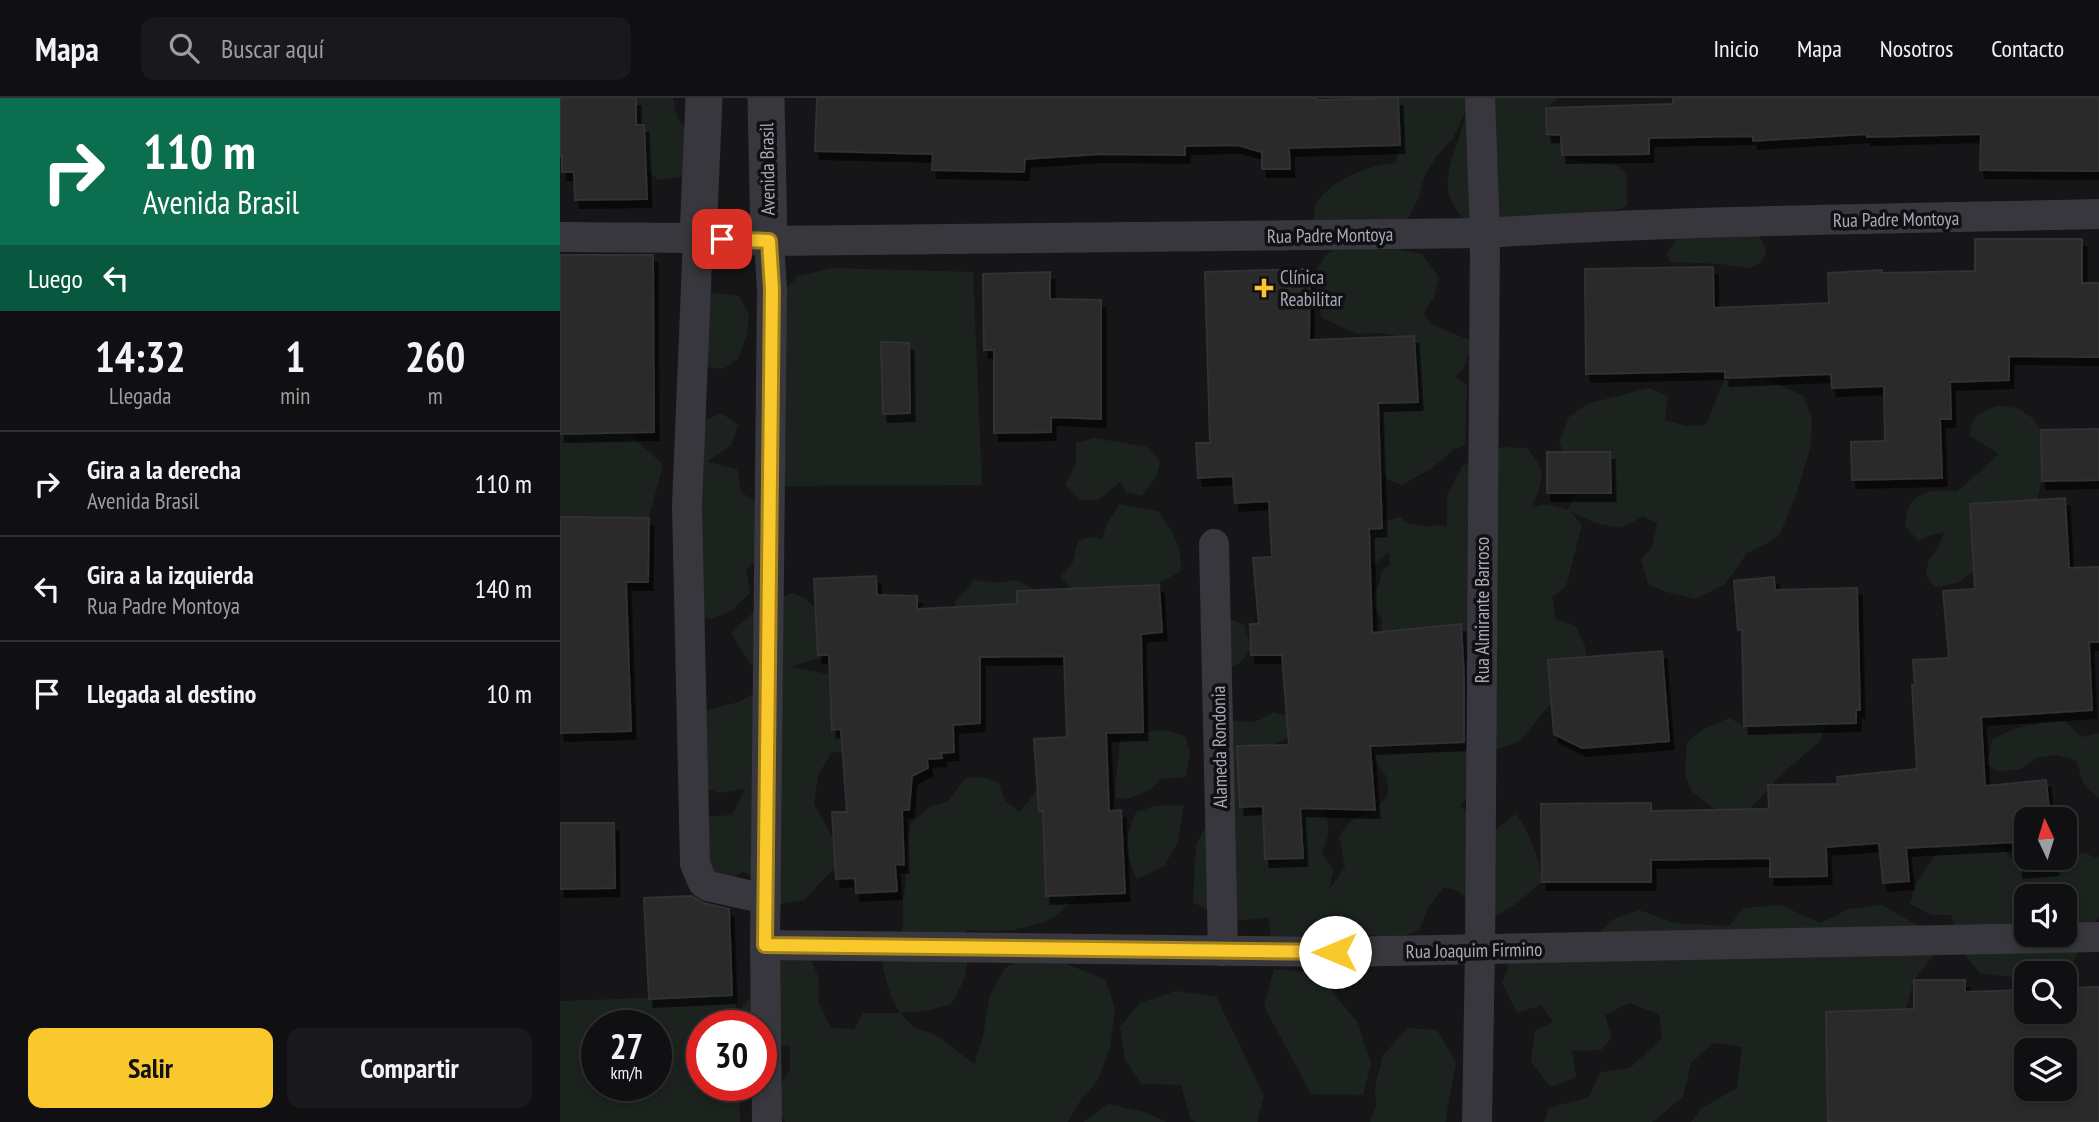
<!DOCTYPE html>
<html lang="es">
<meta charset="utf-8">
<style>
body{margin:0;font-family:"PT Sans Narrow",sans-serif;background:#19191b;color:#f1f3f6;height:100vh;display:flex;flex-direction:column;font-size:26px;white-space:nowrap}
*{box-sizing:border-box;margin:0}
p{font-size:23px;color:#9c9d9f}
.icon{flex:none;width:38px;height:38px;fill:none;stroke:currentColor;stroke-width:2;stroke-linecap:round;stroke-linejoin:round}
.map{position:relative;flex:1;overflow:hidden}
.drawer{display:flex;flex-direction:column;background:#101012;width:560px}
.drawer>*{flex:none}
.banner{background:#0b6e4f;color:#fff;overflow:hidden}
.needle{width:46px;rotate:356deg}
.buttons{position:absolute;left:1454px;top:709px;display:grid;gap:14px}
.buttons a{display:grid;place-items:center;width:63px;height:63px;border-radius:14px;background:#101012;box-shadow:0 4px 10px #0003,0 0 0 2px #303032;font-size:35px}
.speed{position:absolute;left:21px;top:912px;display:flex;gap:14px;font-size:35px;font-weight:700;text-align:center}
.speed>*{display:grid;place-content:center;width:91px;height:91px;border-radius:50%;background:#101012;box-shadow:0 4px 10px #0003,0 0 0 2px #303032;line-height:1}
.speed small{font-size:18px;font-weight:400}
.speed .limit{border:10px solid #d22;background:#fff;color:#111}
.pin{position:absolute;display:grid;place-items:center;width:60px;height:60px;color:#fff;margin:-30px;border-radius:14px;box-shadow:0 4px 10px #0006}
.me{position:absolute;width:77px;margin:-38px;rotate:270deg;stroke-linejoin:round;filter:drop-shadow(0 0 5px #0008)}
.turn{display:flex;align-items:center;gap:24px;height:147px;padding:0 28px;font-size:32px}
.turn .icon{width:91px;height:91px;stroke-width:2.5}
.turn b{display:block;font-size:49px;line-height:60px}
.then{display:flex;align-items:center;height:66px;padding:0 28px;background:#0003;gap:14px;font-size:26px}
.eta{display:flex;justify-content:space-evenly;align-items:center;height:119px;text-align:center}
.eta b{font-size:42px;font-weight:700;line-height:49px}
.action{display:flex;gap:14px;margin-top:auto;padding:14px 28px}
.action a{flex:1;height:80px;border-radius:14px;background:#f9c82d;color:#111;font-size:28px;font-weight:700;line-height:80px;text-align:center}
.action a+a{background:#19191b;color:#f1f3f6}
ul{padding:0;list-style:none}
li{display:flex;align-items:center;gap:21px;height:105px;padding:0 28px;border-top:2px solid #303032}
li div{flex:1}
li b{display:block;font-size:26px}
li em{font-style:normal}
header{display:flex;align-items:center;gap:42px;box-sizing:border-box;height:98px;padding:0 35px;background:#101012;border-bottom:2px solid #303032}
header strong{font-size:33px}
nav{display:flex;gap:38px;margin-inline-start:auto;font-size:24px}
.search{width:490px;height:63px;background:#19191b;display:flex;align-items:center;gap:18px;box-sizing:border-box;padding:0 24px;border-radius:14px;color:#9c9d9f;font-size:26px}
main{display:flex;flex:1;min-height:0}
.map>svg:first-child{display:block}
.green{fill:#1c231e;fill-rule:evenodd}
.building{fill:#29292c;stroke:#303034;stroke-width:2;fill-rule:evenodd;filter:url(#shadow)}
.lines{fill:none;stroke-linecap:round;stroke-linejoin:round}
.minor{stroke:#37373d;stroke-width:30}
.tertiary{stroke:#37373d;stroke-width:37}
.route-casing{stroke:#a2821d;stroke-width:18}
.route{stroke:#f9c82d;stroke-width:12}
.poi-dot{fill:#f9c82d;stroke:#111113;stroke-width:2.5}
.labels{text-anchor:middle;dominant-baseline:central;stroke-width:7;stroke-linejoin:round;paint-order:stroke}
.street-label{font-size:19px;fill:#a7abb9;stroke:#111113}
.poi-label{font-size:19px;fill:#a7abb9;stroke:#111113;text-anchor:start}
</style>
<header>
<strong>Mapa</strong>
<div class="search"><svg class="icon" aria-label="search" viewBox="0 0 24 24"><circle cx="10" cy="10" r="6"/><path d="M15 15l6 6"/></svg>Buscar aquí</div>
<nav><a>Inicio</a><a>Mapa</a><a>Nosotros</a><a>Contacto</a></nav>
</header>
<main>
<section class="drawer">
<div class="banner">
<div class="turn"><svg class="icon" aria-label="right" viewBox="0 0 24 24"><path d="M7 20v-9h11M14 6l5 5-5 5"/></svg><div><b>110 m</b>Avenida Brasil</div></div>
<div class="then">Luego<svg class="icon" aria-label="left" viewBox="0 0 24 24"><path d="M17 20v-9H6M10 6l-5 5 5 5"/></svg></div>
</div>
<div class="eta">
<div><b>14:32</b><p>Llegada</p></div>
<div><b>1</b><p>min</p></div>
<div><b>260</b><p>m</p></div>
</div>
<ul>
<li><svg class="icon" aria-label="right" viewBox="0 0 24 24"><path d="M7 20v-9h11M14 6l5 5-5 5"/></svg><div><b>Gira a la derecha</b><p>Avenida Brasil</p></div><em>110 m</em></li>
<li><svg class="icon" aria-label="left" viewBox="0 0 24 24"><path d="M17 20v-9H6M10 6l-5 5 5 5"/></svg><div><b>Gira a la izquierda</b><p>Rua Padre Montoya</p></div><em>140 m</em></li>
<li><svg class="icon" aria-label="arrive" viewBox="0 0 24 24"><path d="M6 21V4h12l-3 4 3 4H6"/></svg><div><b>Llegada al destino</b></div><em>10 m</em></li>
</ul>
<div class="action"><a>Salir</a><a>Compartir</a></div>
</section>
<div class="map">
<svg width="1539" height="1024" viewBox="0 0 1539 1024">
<defs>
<filter id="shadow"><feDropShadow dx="4.5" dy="8" stdDeviation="0" flood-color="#0009"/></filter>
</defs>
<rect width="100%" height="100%" fill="#161618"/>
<g class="green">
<path d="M56 0H113L117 20 141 51 134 77 99 82 86 72 85 43 66 25Z"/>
<path d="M825 0H998L986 10 987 35 1001 37 1002 57 1017 63 1056 67 1067 76V108L1052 113 913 128C865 92 899 57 906 13L893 40 877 58 864 79 859 99 848 121 753 125C754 118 754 109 757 104 773 81 809 67 836 65L839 36 824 15Z"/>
<path d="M1190 131C1207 143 1214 161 1190 170L1160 166 1110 164 1107 155 1121 135Z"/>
<path d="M788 142 816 152 838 151 862 156 879 179 874 199 863 216 875 228 912 243 904 270 895 278 907 287 905 347 893 352 872 370 842 387 828 382 813 366 810 314 841 239 823 235 800 236 785 231 761 219 757 171 766 157Z"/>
<path d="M271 170 413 174 422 387 224 388 221 195 239 178Z"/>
<path d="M142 194 179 198 189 217 187 236 178 261 163 271 142 268Z"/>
<path d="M1202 279 1244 298 1252 322 1251 348 1235 400 1220 436 1204 447 1187 455 1165 486 1136 501 1106 494 1088 486 1081 462 1092 449 1097 426 1083 418 1062 430 1035 425 1010 413 1022 427 1006 488 992 499 996 521 1016 528 1025 548 1027 569 988 609 960 643 938 651 920 641V688L899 708 916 719 930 736 956 716C971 737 978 758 982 784L953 808 932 820 898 793 884 789 868 810 859 832 838 840 811 837 790 848 712 845 708 819C676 826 660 819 633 804L636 747 646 728 657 631 673 622C693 626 697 625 713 614L731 619 734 637 704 650 680 708 704 715 709 767 743 760 740 711H763C772 730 768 737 762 756L774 772 768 793 785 769 779 738 790 723 815 712 828 697 827 679 818 668 809 642 822 541 821 533 822 522 813 507V497L819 486 822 473 830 467 829 454 818 463 809 467V438L822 424 841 419 846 425 870 429 875 427 887 428V398L902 368 942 349 967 350C989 376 982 382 972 410L987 406 1008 412 1015 396 1050 395V354H1004L999 345 1009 319 1027 306 1089 290 1108 298 1105 322 1126 328 1146 327 1165 280Z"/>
<path d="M1437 308 1458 310 1472 320 1481 332 1482 383 1477 402 1410 406 1414 473 1398 485 1375 489 1366 478 1369 461 1378 450 1384 434 1365 439 1359 443 1345 428C1345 397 1368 389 1396 394L1405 387 1439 356 1410 338C1411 317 1418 315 1437 308Z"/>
<path d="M161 315 178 327 171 347 147 364 177 371 181 394 197 405 201 457 186 472 190 495 171 513 151 521 138 516 143 323Z"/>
<path d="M58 325 103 367 85 433 0 428V334Z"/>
<path d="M534 340 587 349 600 363 596 379 582 398 566 394 560 384 538 402H520L505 387 516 366V345Z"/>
<path d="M560 406 598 413C612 436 624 446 620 474L600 484 599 487 512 491 500 479 512 467 518 443 532 439 542 441 547 425Z"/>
<path d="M414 482 438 485 456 482 476 492 453 559 434 556 394 505Z"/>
<path d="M232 495C263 504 261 529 269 557L230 569 280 578 290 655 272 654 258 677 254 706 272 738 278 766 244 802 221 806 197 788 185 773 160 786 128 770 142 719 172 717 185 691 159 695 124 682 117 643 133 620 146 612 179 604 198 593 201 576 189 564 171 535 200 508Z"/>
<path d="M655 516 684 526 691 551 681 564 658 576Z"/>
<path d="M1232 605 1263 614 1266 628 1260 643 1225 673 1190 711 1156 712 1132 694 1125 676 1127 644 1144 631 1169 620 1184 628 1223 627Z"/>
<path d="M1505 623 1522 639 1539 635V700L1524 687 1516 662 1495 657 1476 660 1460 671 1438 674 1427 666 1432 642C1455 628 1478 625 1505 623Z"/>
<path d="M603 632 625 638 630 655 626 679 601 681 588 693 570 700 556 701C554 681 559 662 560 641L576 635Z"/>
<path d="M421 679 438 684 445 703 460 714 479 690 512 764 515 801C507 808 498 817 488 822 462 834 434 834 406 832 408 867 410 877 390 907L365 913 341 915 354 930 372 935 382 941 414 966 423 938 430 897 445 870 474 853 546 882 555 911 550 949 538 982 520 1003 508 1024H225L213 998 230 972V948L201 947V928H142V987H179L180 1024H0V903L172 897 178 913 206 882V853H247L259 881V906L271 930 294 931 303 915H340L331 899 322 866 333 853 343 829V801L346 785V752L351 725 370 708 387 704 406 680ZM37 928H96V987H37Z"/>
<path d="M624 707 618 744 604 768 577 781C565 750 563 746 576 714L595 708Z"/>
<path d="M1417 747 1445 752 1460 772 1494 769 1523 754 1536 760 1539 758V818L1513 864 1485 875H1466V881L1420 875 1404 855 1391 817H1372L1350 806 1357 784 1380 749ZM1466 798H1505V836H1466Z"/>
<path d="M1220 807 1261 825 1289 811 1322 807 1385 843 1354 882 1346 912 1266 914 1268 1024H1131L1142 1010 1177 990 1182 949 1153 945 1131 965 1123 999 1092 1024H984L989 1010 1029 999 1040 975 1071 969 1102 940 1099 916 1069 905 1045 917 1052 940 1041 952 1012 953 1016 979 991 989 971 964 975 932 993 924 981 907 957 915 942 885 954 853 1022 851 1054 821 1079 812 1115 825 1169 828 1183 810Z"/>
<path d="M714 871 760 875 774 896 797 924 811 966 803 997 751 996 704 908Z"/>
<path d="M616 893 656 898 704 998 697 1024H636L631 1022 621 987 582 986 565 962 560 929 580 905Z"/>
<path d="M848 930 877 932 896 965 885 1024H810L816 1008 815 989 823 957Z"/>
<path d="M548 1006 585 1014 606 1024H523Z"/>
</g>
<g class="building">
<path d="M0 0H76V27H84L87 101 15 102 14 74H2V58H0Z"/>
<path d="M257 0H757V2L838 0 840 47 729 50 730 71H702V54L677 47 625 48V57L540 56 465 61 464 74 372 72 373 56 255 53Z"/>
<path d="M1113 0H1539V73L1420 72 1421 36 1307 39V36L1193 43V38L1089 40V56L1002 57 1001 37 987 36 986 10 1113 6Z"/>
<path d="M1415 141H1522V185H1539V259L1449 258V282L1390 284 1391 321H1380L1382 380 1292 382 1291 344 1325 343 1324 288 1272 290 1271 276 1165 280V273L1026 276 1025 171 1153 169 1154 210 1269 205 1268 175 1322 172V175L1415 173Z"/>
<path d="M0 157H93L94 334 0 336Z"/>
<path d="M750 171 749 242 854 238 858 304 818 305 822 430 809 431 812 535 901 526 904 579V644L810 648 815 712 740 710 743 760 705 761 703 708 680 709 677 648 729 647 722 557H691L690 526H699L693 460 712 459 709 403 675 405 673 378 638 380 636 345H650L645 174Z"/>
<path d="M490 174V201L541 202V321L491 319V334L434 335V252H424L423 176Z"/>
<path d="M321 244 349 245 350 315 323 316Z"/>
<path d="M1539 331V382L1482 383 1481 332Z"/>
<path d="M987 354H1050L1051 395H987Z"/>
<path d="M1505 400 1509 470 1539 469V544H1529L1532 612 1421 619 1425 688 1486 682 1490 721H1466V760H1493L1494 769 1459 772 1457 744 1346 750 1349 783 1323 785 1319 745 1266 749 1267 778 1210 779V760L1091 762V784H982L981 706 1091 705V713L1209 711 1208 687 1278 686 1277 679 1357 671 1352 587H1355L1353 562 1389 560 1383 493 1415 491 1410 406Z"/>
<path d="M0 419 89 420 88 484H66L71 633 0 635Z"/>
<path d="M316 478 317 497 357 498V511L457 506V493L599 487 602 534 581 536 583 634 546 635 549 713 561 712 565 795 486 798 483 713H479L474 641 507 639 504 558 420 559V625L393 627 394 654 381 655 382 660 367 661 368 670 352 678 349 712H342L344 767 335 766 337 793 296 795 295 780 276 781 272 714H287L281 631 272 632 269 557H258L254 481Z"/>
<path d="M1214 479 1215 492 1297 490 1300 612H1296V625L1184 628 1182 531 1178 532 1174 483Z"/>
<path d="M1102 553 1109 643 1022 650 994 636 988 562Z"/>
<path d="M0 725H54L55 790 0 791Z"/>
<path d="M132 798 144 805 169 811 172 897 89 901 84 800Z"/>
<path d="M1354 882H1405V894L1466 892V914H1505V890L1539 889V1024H1268L1266 914 1354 911ZM1466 952H1505V990H1466Z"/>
</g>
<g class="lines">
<g class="minor">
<path d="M0 139 138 140 209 143 925 135C1129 122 1334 121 1539 116"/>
<path d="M138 140 127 407 135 766 143 785 148 788 206 801"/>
<path d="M654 446 663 853"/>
<path d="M205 847 775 854 1539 839"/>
<path d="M207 1024 205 847 212 191 209 143"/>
<path d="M917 1024 920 852 925 135 920 0"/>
</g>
<g class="tertiary">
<path d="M206 0 209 143"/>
<path d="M138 140 144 0"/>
</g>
</g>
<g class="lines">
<g class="route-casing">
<path id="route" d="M162 141 209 143 212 191 205 847 775 854"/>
</g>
<use href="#route" class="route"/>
</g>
<path class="poi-dot" d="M700.5 179.5h7v7h7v7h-7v7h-7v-7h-7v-7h7z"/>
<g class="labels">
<g class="street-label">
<text transform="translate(207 71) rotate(-91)">Avenida Brasil</text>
<text transform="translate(1336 121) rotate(-1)">Rua Padre Montoya</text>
<text transform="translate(770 137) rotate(-1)">Rua Padre Montoya</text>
<text transform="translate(922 512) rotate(-90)">Rua Almirante Barroso</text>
<text transform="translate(659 649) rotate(-91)">Alameda Rondonia</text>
<text transform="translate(914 852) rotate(-1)">Rua Joaquim Firmino</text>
</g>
<g class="poi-label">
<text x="720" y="179">Clínica<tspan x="720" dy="22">Reabilitar</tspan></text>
</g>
</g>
</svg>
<div class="buttons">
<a><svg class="needle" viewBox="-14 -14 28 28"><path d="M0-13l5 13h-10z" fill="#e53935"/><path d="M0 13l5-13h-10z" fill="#9c9d9f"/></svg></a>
<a><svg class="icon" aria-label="sound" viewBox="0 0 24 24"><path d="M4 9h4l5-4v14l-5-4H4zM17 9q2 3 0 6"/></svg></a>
<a><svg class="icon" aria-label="search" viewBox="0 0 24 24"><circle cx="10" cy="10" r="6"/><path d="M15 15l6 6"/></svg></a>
<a><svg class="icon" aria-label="layers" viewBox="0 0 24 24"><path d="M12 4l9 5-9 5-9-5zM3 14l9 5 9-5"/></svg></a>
</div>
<div class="speed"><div>27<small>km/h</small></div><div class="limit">30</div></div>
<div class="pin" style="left:162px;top:141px;background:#d93025"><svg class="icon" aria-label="arrive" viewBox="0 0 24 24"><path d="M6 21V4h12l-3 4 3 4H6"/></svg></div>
<svg class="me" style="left:775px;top:854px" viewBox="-20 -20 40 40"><circle r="19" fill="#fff"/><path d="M0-13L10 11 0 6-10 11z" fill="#f9c82d"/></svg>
</div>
</main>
